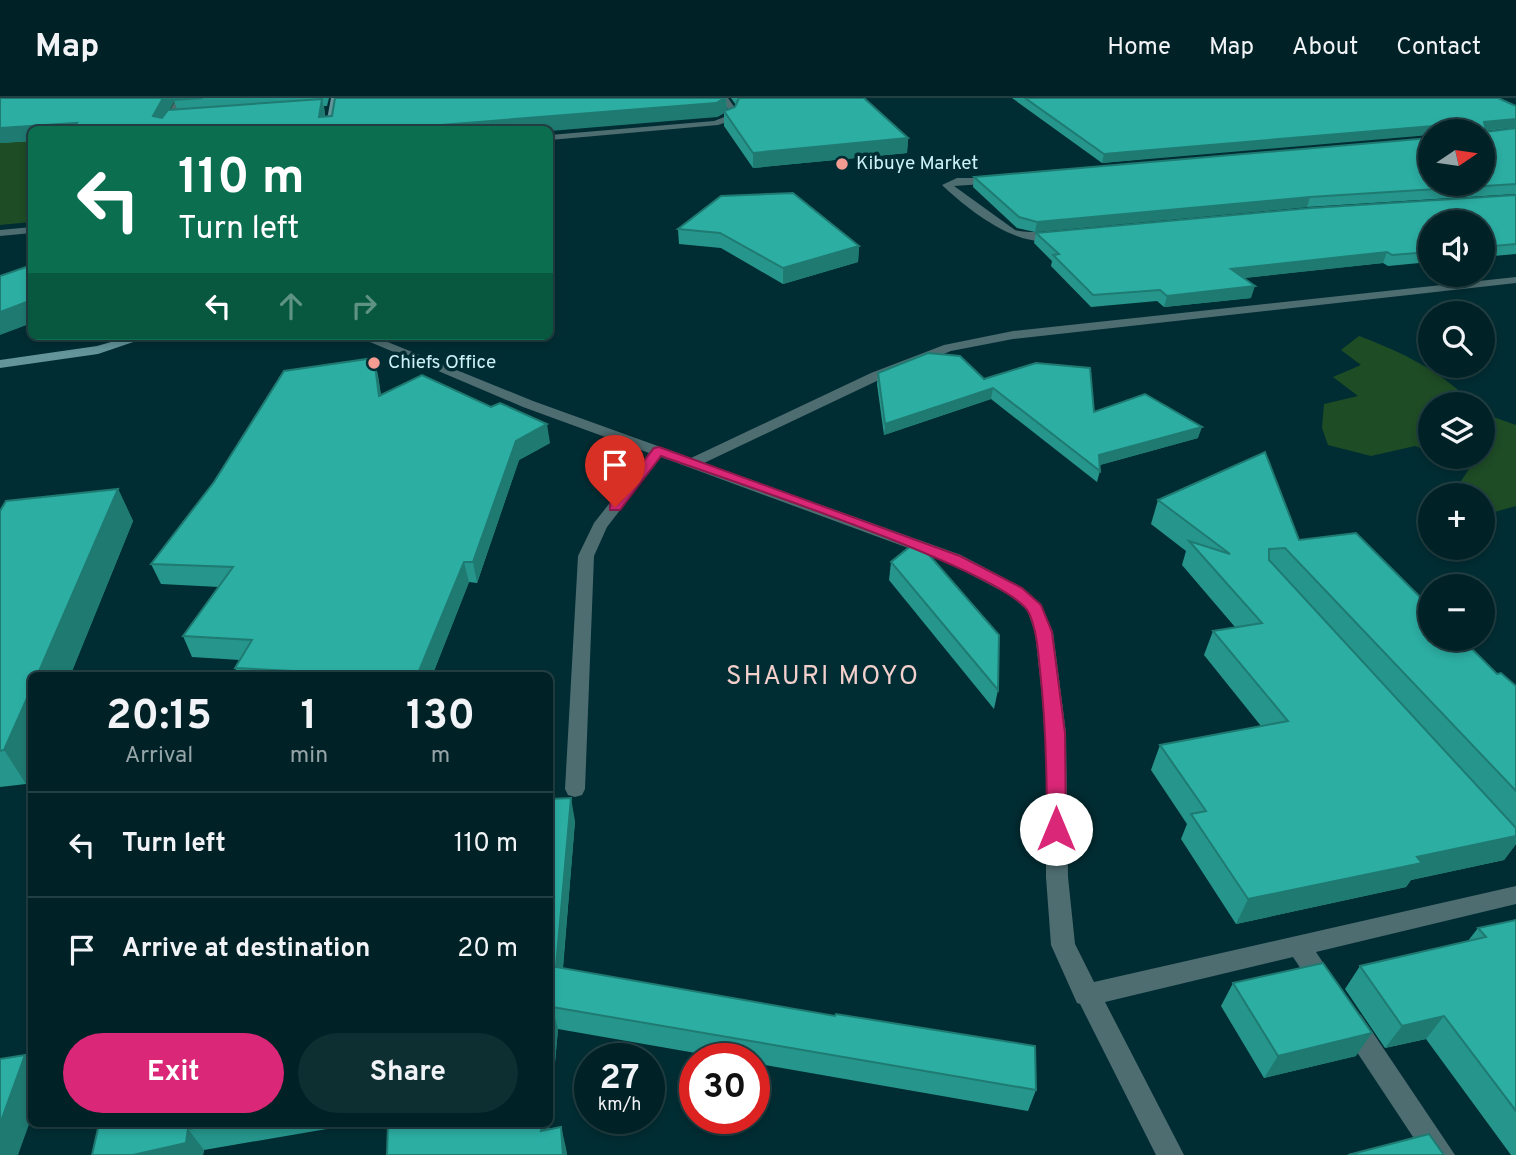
<!DOCTYPE html>
<meta charset="utf-8">
<style>
body{margin:0;font-family:Overpass,sans-serif;background:#0e2f32;color:#f1f3f6;height:100vh;display:flex;flex-direction:column;font-size:26px;white-space:nowrap}
*{box-sizing:border-box;margin:0}
p{font-size:23px;color:#95a4a7}
.icon{flex:none;width:38px;height:38px;fill:none;stroke:currentColor;stroke-width:2;stroke-linecap:round;stroke-linejoin:round}
.map{position:relative;flex:1;overflow:hidden}
.drawer{position:absolute;left:28px;top:574px;width:525px;height:455px;display:flex;flex-direction:column;background:#002226;border-radius:10px;box-shadow:0 4px 10px #0003,0 0 0 2px #223f43}
.drawer>*{flex:none}
.top-card{position:absolute;left:28px;top:28px;width:525px;height:214px;border-radius:10px;box-shadow:0 4px 10px #0003,0 0 0 2px #223f43;background:#0b6e4f;color:#fff;overflow:hidden}
.needle{width:46px;rotate:77deg}
.buttons{position:absolute;left:1418px;top:21px;display:grid;gap:14px}
.buttons a{display:grid;place-items:center;width:77px;height:77px;border-radius:50%;background:#002226;box-shadow:0 4px 10px #0003,0 0 0 2px #223f43;font-size:35px}
.speed{position:absolute;left:574px;top:945px;display:flex;gap:14px;font-size:35px;font-weight:700;text-align:center}
.speed>*{display:grid;place-content:center;width:91px;height:91px;border-radius:50%;background:#002226;box-shadow:0 4px 10px #0003,0 0 0 2px #223f43;line-height:1}
.speed small{font-size:18px;font-weight:400}
.speed .limit{border:10px solid #d22;background:#fff;color:#111}
.pin{position:absolute;display:grid;place-items:center;width:60px;height:60px;color:#fff;margin:-72px -30px;border-radius:50% 50% 50% 0;rotate:-45deg;box-shadow:0 0 7px #0007}
.pin .icon{rotate:45deg}
.me{position:absolute;width:77px;margin:-38px;rotate:0deg;stroke-linejoin:round;filter:drop-shadow(0 0 5px #0008)}
.turn{display:flex;align-items:center;gap:24px;height:147px;padding:0 35px;font-size:32px}
.turn .icon{width:91px;height:91px;stroke-width:2.5}
.turn b{display:block;font-size:49px;line-height:60px}
.lanes{display:flex;align-items:center;height:66px;padding:0 35px;background:#0003;justify-content:center;gap:35px;direction:ltr}
.lanes .off{opacity:.35}
.eta{display:flex;justify-content:space-evenly;align-items:center;height:119px;text-align:center}
.eta b{font-size:42px;font-weight:700;line-height:49px}
.action{display:flex;gap:14px;margin-top:auto;padding:14px 35px}
.action a{flex:1;height:80px;border-radius:42px;background:#db2777;color:#fff;font-size:28px;font-weight:700;line-height:80px;text-align:center}
.action a+a{background:#0e2f32;color:#f1f3f6}
ul{padding:0;list-style:none}
li{display:flex;align-items:center;gap:21px;height:105px;padding:0 35px;border-top:2px solid #223f43}
li div{flex:1}
li b{display:block;font-size:26px}
li em{font-style:normal}
header{display:flex;align-items:center;gap:42px;box-sizing:border-box;height:98px;padding:0 35px;background:#002226;border-bottom:2px solid #223f43}
header strong{font-size:33px}
nav{display:flex;gap:38px;margin-inline-start:auto;font-size:24px}
.map>svg:first-child{display:block}
.green{fill:#1e4c25}
.lines{fill:none;stroke-linecap:round;stroke-linejoin:round}
.street{fill:#4e6d71;fill-rule:evenodd}
.secondary{fill:#63959b;fill-rule:evenodd}
.wall{fill:#26968c;fill-rule:evenodd}
.shaded-wall{fill:#1f7a72}
.building{fill:#2caea3;stroke:#1f7a72;stroke-width:2}
.route{fill:#db2777;stroke:#8e194d;stroke-width:2}
.poi-dot{fill:#f59c92;stroke:#002d33;stroke-width:2.5}
.labels{text-anchor:middle;dominant-baseline:central;stroke-width:7;stroke-linejoin:round;paint-order:stroke}
.far-poi-label{font-size:19px;fill:#ccf2f7;stroke:#002d33;text-anchor:start}
.quarter-label{font-size:26px;letter-spacing:2px;fill:#f3d0cc;stroke:#002d33}
</style>
<header>
<strong>Map</strong>
<nav><a>Home</a><a>Map</a><a>About</a><a>Contact</a></nav>
</header>
<div class="map">
<svg width="1516" height="1057" viewBox="0 0 1516 1057">
<rect width="100%" height="100%" fill="#002d33"/>
<g class="green">
<path d="M0 0H205L187 31 32 32 31 124 0 127Z"/>
<path d="M1359 238C1402 254 1441 273 1473 306H1430V353L1415 348 1371 358 1328 347 1322 330 1324 306 1358 298 1333 279 1361 267 1341 252Z"/>
<path d="M1482 315 1516 327V408L1491 415 1482 409V397H1464L1455 392 1471 368 1446 359H1482Z"/>
</g>
<g class="lines">
<g class="street">
<path d="M177 0H185L167 32H159Z"/>
<path d="M720 0H728L738 14 733 22 718 27 550 42V37L714 23 727 18 730 14Z"/>
<path d="M957 80H1001V84L998 85 954 88 1015 132C1030 137 1050 130 1062 137 1028 160 967 111 942 87Z"/>
<path d="M32 129V135L0 138V132Z"/>
<path d="M1516 179V185L1013 241 951 253 881 281 704 365 961 457 1023 490 1041 506 1053 534 1066 635 1068 779 1075 846 1094 884 1516 788V806L1316 854 1338 887 1335 895 1326 898 1317 895 1293 859 1105 904 1184 1057H1156L1080 906 1077 905 1051 847 1046 779V635L1035 534 1027 512 1011 498 949 465 661 359 607 429 594 458 585 691 582 697 575 699 568 697 565 691 578 458 594 425 649 355 523 309 356 238H373L533 303 691 360 871 275 944 247 1013 233Z"/>
<path d="M1352 913 1361 917 1455 1057H1425L1343 933 1340 925 1343 917Z"/>
</g>
<g class="secondary">
<path d="M331 0H339L333 32H325Z"/>
<path d="M132 238H151L98 256 0 270V262L97 248Z"/>
</g>
</g>
<g class="wall">
<path d="M0 0H329L327 8H324L325 18 726 0 727 12 735 9 736 7 731 0H864L908 40 907 55 753 70 724 28V15L717 19 32 32V43L0 45ZM174 3 177 11 169 12Z"/>
<path d="M1012 0H1498L1516 8V96L1307 109 1035 134 1017 130 973 89 974 79 1430 40 1482 33H1430L1102 65ZM1516 29 1486 34V33Z"/>
<path d="M1516 97V156L1482 159V124H1430V164L1388 168 1383 165 1243 180 1251 200 1164 209 1157 203 1091 209 1051 168 1052 163 1034 145 1036 135Z"/>
<path d="M678 131 859 148 858 164 783 186 721 150 679 146Z"/>
<path d="M374 260 378 278 381 297 550 345 519 362 477 485 469 484 432 578H238L235 570 240 562 192 559 183 538 219 489 161 486 151 466Z"/>
<path d="M878 275 984 281 1094 314 1198 340 1100 367V373L1097 384 991 301 884 337 877 286Z"/>
<path d="M118 391 133 423 70 578H32V672L26 686 0 689V413Z"/>
<path d="M1158 402 1299 442 1516 588V746L1504 762 1411 782 1406 789 1236 826 1181 741 1187 726 1151 672 1160 647 1261 628 1204 557 1213 533 1235 529 1182 467 1186 453 1151 426Z"/>
<path d="M891 464 998 592 994 611 889 482Z"/>
<path d="M550 701 575 723 563 870 1036 992 1028 1013 754 965V961H730L558 931 549 1032 561 1029 567 1057H387Z"/>
<path d="M1516 822V1057H1511L1426 941 1385 950 1345 891 1360 868 1468 843 1478 830Z"/>
<path d="M1233 885 1356 958 1264 980 1221 908Z"/>
<path d="M99 1026H356L204 1052 203 1057H92Z"/>
</g>
<g class="shaded-wall">
<path d="M163 0H176L159 32 153 18Z"/>
<path d="M726 0 727 14 724 13V15L717 19 550 33V32H378Z"/>
<path d="M322 1 325 15 323 32 319 19Z"/>
<path d="M1516 21V29L1480 33 1484 24Z"/>
<path d="M77 25 80 32H32V43L0 45V30Z"/>
<path d="M1433 28 1431 33H1430V37L1102 65 1104 56Z"/>
<path d="M908 40 907 55 753 70V55Z"/>
<path d="M1310 99 1307 109 1035 134 1037 124Z"/>
<path d="M859 148 858 164 783 186V170Z"/>
<path d="M1387 154 1383 165 1227 182 1231 171Z"/>
<path d="M1255 188 1251 200 1164 209 1167 198Z"/>
<path d="M32 202V225L0 237V214Z"/>
<path d="M374 260 378 278 384 317 379 298Z"/>
<path d="M993 290 991 301 884 337 885 326Z"/>
<path d="M547 326 550 345 519 362 477 485 473 464 516 343Z"/>
<path d="M1202 329 1198 340 1096 368 1099 357Z"/>
<path d="M118 391 133 423 70 578H37Z"/>
<path d="M464 464 469 484 432 578H417Z"/>
<path d="M32 589V672L26 686 4 652Z"/>
<path d="M571 700 575 723 561 891 556 869Z"/>
<path d="M1516 738V746L1504 762 1411 782 1406 789 1236 826 1248 801 1417 759Z"/>
<path d="M552 909 558 931 547 1054 541 1033 542 1026H550V942Z"/>
<path d="M1444 918 1426 941 1385 950 1402 928Z"/>
<path d="M1372 935 1356 958 1264 980 1278 958Z"/>
<path d="M25 957 32 964V1018L18 1057H0V1026Z"/>
<path d="M561 1029 566 1050 567 1057H563Z"/>
<path d="M188 1031 204 1052 203 1057H133Z"/>
</g>
<g class="building">
<path d="M0 0H163L153 18 162 20 168 12 322 1 319 19 332 18 335 0H725L716 5 378 32H72L77 25 0 30Z"/>
<path d="M175 0H203L174 2Z"/>
<path d="M739 0H864L908 40 753 55 724 13 735 9Z"/>
<path d="M1025 0H1498L1516 8V21L1484 24 1486 34 1516 30V86L1310 99 1037 124 1019 119 974 79 1430 40V86H1482V33H1436V31L1433 28 1104 56Z"/>
<path d="M793 95 859 148 783 170 720 135 678 131 721 98Z"/>
<path d="M1516 97V146L1482 149V124H1430V154L1392 157 1387 154 1231 171 1255 188 1167 198 1160 192 1093 197 1053 157 1059 156 1036 135 1311 110Z"/>
<path d="M32 167V202L0 214V178Z"/>
<path d="M928 255 960 258 984 281 1036 265 1090 270 1094 314 1145 296 1202 329 1099 357 1100 373 993 290 885 326 878 275Z"/>
<path d="M374 260 379 298 422 277 491 309 500 305 547 326 516 343 473 464H464L417 578H389L235 570 252 542 183 538 233 469 151 466 214 384 284 273Z"/>
<path d="M1265 354 1299 442 1356 435 1430 509V541H1462L1497 576 1501 575 1516 588V693L1285 450 1269 451V462L1516 730V738L1417 759 1422 765 1248 801 1191 716 1206 713 1160 647 1288 623 1213 533 1262 525 1189 443 1230 456 1158 402Z"/>
<path d="M118 391 37 578H32V589L4 652 0 653V413L6 403Z"/>
<path d="M917 443 999 537 998 592 891 464Z"/>
<path d="M571 700 556 869 835 918 836 916 1035 948 1036 992 552 909 550 942V701Z"/>
<path d="M1516 822V1013L1444 918 1402 928 1360 868 1486 839 1478 830Z"/>
<path d="M1323 865 1372 935 1278 958 1233 885Z"/>
<path d="M25 957 0 1026V961Z"/>
<path d="M99 1026H222L188 1031 186 1045 133 1057H92Z"/>
<path d="M388 1026H542L541 1033 561 1029 563 1057H387Z"/>
<path d="M1429 1036 1444 1057H1348Z"/>
</g>
<path class="route" d="M659 349 960 458 1022 490 1041 507 1052 534 1065 635 1066 731 1063 737H1049L1047 731C1047 678 1046 626 1040 572 1038 553 1037 533 1029 515 1010 474 719 379 661 358L620 412H610V406L654 350Z"/>
<g class="poi-dot">
<circle cx="842" cy="66" r="7"/>
<circle cx="374" cy="265" r="7"/>
</g>
<g class="labels">
<g class="far-poi-label">
<text x="856" y="66">Kibuye Market</text>
<text x="388" y="265">Chiefs Office</text>
</g>
<g class="quarter-label">
<text x="823" y="579">SHAURI MOYO</text>
</g>
</g>
</svg>
<div class="buttons">
<a><svg class="needle" viewBox="-14 -14 28 28"><path d="M0-13l5 13h-10z" fill="#e53935"/><path d="M0 13l5-13h-10z" fill="#95a4a7"/></svg></a>
<a><svg class="icon" aria-label="sound" viewBox="0 0 24 24"><path d="M4 9h4l5-4v14l-5-4H4zM17 9q2 3 0 6"/></svg></a>
<a><svg class="icon" aria-label="search" viewBox="0 0 24 24"><circle cx="10" cy="10" r="6"/><path d="M15 15l6 6"/></svg></a>
<a><svg class="icon" aria-label="layers" viewBox="0 0 24 24"><path d="M12 4l9 5-9 5-9-5zM3 14l9 5 9-5"/></svg></a>
<a>+</a>
<a>−</a>
</div>
<div class="speed"><div>27<small>km/h</small></div><div class="limit">30</div></div>
<div class="pin" style="left:615px;top:409px;background:#d93025"><svg class="icon" aria-label="arrive" viewBox="0 0 24 24"><path d="M6 21V4h12l-3 4 3 4H6"/></svg></div>
<svg class="me" style="left:1056px;top:731px" viewBox="-20 -20 40 40"><circle r="19" fill="#fff"/><path d="M0-13L10 11 0 6-10 11z" fill="#db2777"/></svg>
<div class="top-card">
<div class="turn"><svg class="icon" aria-label="left" viewBox="0 0 24 24"><path d="M17 20v-9H6M10 6l-5 5 5 5"/></svg><div><b>110 m</b>Turn left</div></div>
<div class="lanes"><svg class="icon" aria-label="left" viewBox="0 0 24 24"><path d="M17 20v-9H6M10 6l-5 5 5 5"/></svg><svg class="icon off" aria-label="ahead" viewBox="0 0 24 24"><path d="M12 20V5M6 11l6-6 6 6"/></svg><svg class="icon off" aria-label="right" viewBox="0 0 24 24"><path d="M7 20v-9h11M14 6l5 5-5 5"/></svg></div>
</div>
<section class="drawer">
<div class="eta">
<div><b>20:15</b><p>Arrival</p></div>
<div><b>1</b><p>min</p></div>
<div><b>130</b><p>m</p></div>
</div>
<ul>
<li><svg class="icon" aria-label="left" viewBox="0 0 24 24"><path d="M17 20v-9H6M10 6l-5 5 5 5"/></svg><div><b>Turn left</b></div><em>110 m</em></li>
<li><svg class="icon" aria-label="arrive" viewBox="0 0 24 24"><path d="M6 21V4h12l-3 4 3 4H6"/></svg><div><b>Arrive at destination</b></div><em>20 m</em></li>
</ul>
<div class="action"><a>Exit</a><a>Share</a></div>
</section>
</div>
